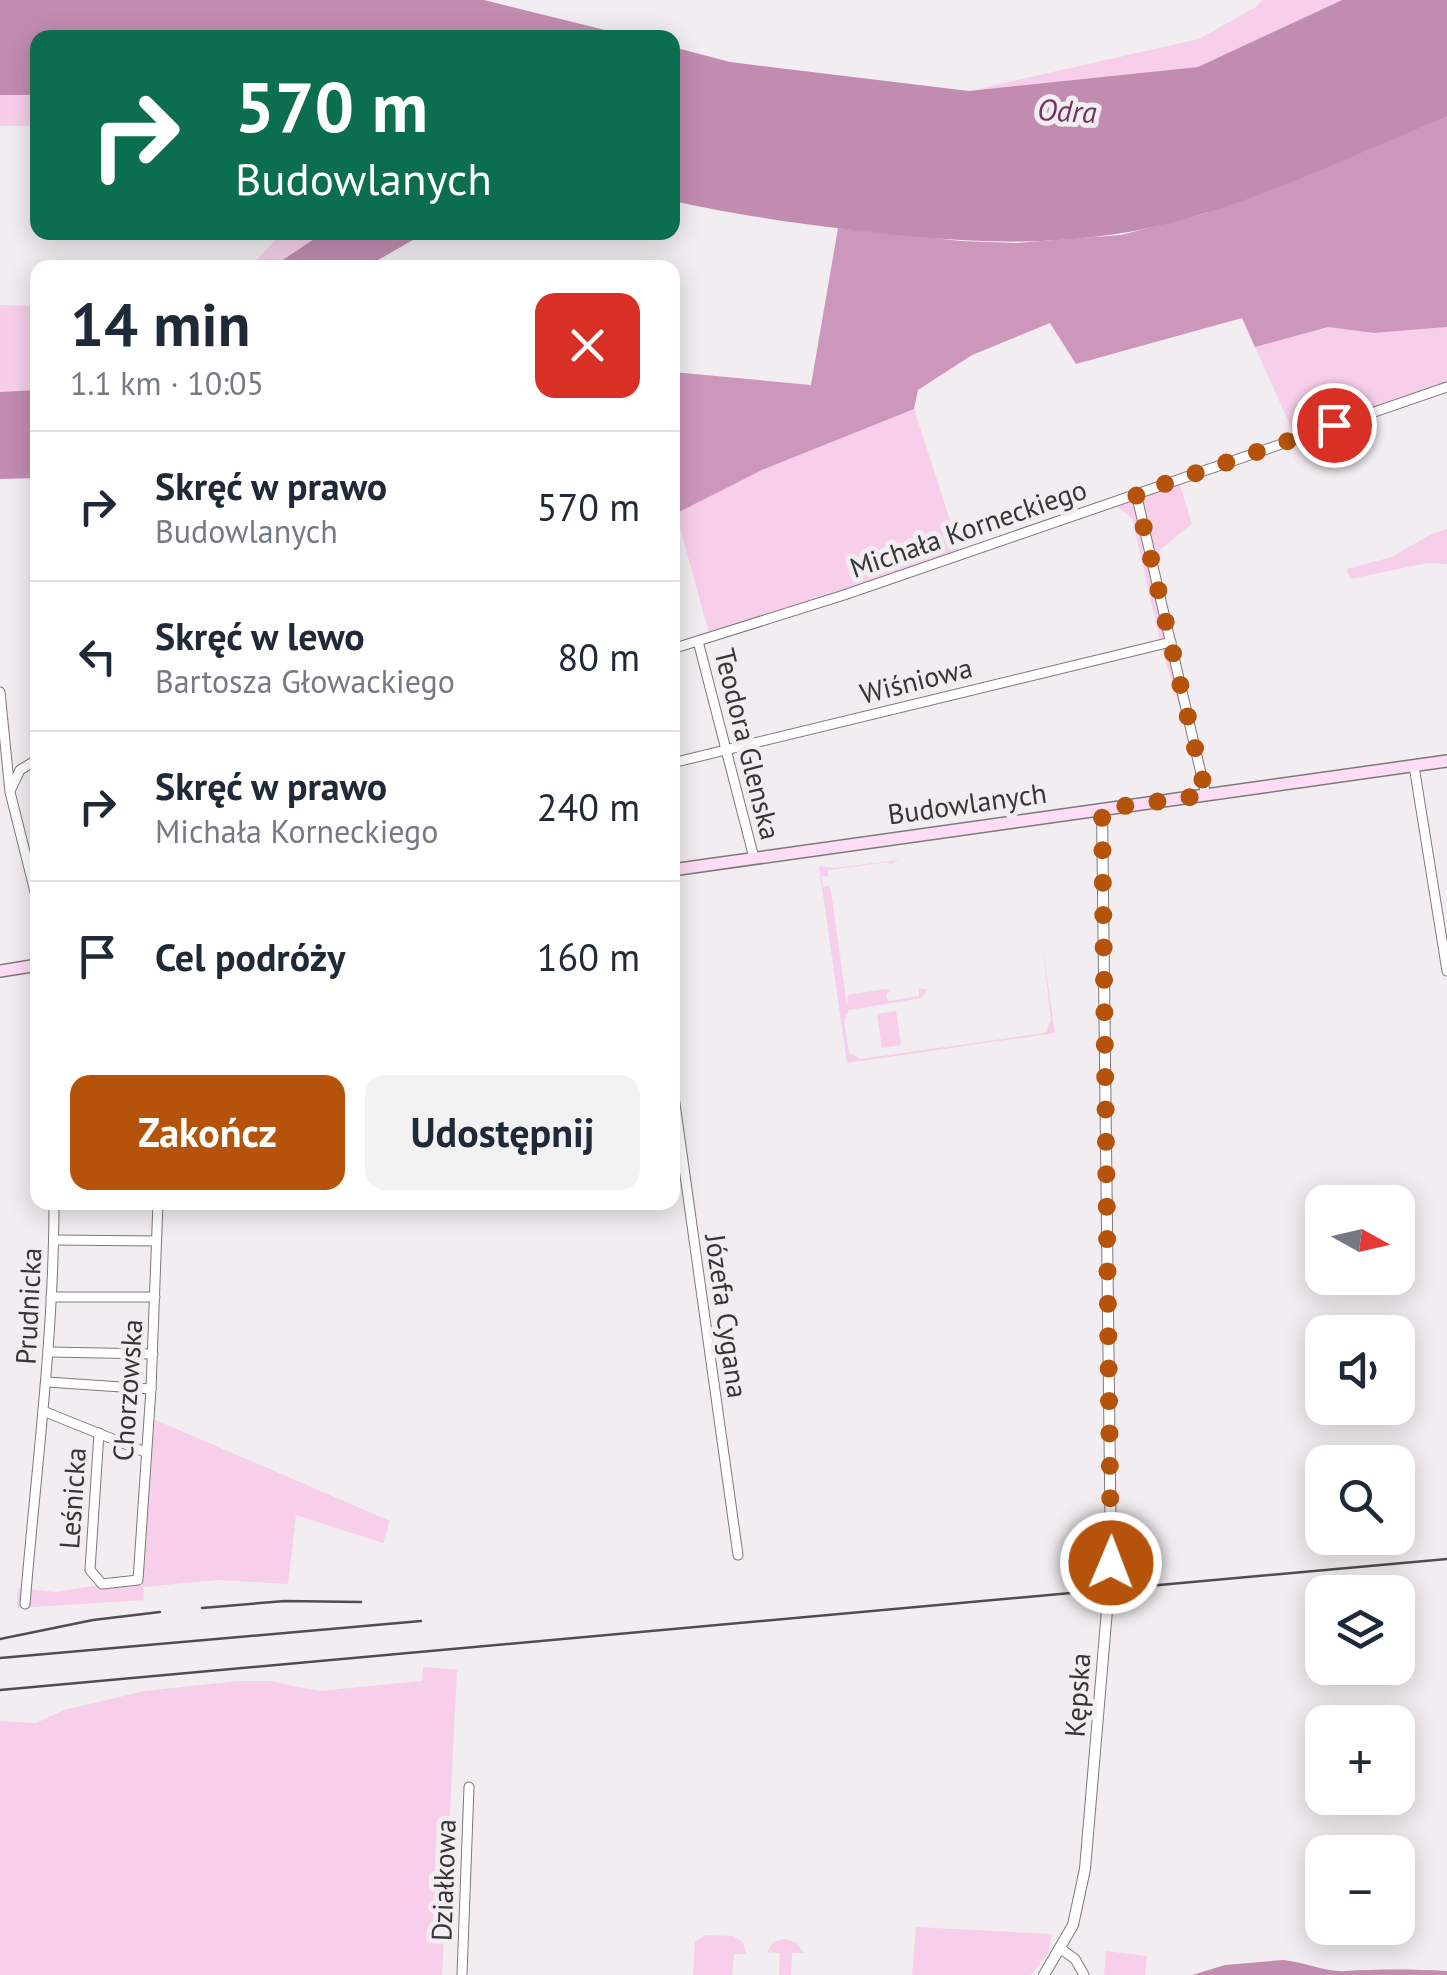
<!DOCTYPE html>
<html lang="pl">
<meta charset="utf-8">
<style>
body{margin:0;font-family:"PT Sans",sans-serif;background:#f2f2f3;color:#1f2937;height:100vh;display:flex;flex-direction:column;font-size:38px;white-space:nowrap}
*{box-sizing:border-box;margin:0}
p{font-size:32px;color:#747a83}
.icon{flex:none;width:55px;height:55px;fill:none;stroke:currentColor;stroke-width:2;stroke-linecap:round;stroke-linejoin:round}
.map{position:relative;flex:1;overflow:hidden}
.sheet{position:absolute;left:30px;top:260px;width:650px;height:950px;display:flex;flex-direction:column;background:#fff;border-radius:20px;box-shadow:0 5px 25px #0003}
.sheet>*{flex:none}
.guide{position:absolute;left:30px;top:30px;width:650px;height:210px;border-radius:20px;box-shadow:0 5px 25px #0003;background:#0b6e4f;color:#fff;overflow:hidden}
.needle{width:65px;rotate:98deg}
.fabs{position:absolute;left:1305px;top:1185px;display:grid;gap:20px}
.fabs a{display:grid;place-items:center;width:110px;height:110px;border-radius:20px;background:#fff;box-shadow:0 5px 25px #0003;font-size:50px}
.pin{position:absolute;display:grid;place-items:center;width:85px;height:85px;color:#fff;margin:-42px;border:5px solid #fff;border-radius:50%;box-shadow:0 2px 10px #0007}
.me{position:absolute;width:110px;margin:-55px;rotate:1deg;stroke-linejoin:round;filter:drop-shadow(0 0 8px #0008)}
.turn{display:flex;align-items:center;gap:35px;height:210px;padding:0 40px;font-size:45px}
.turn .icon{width:130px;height:130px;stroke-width:2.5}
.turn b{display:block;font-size:70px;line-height:85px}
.round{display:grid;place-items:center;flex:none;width:105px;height:105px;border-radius:20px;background:#f2f2f3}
.overview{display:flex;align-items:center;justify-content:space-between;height:170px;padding:0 40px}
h1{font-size:60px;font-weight:800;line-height:75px}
.action{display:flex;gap:20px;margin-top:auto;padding:20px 40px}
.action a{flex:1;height:115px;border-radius:20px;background:#b45309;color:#fff;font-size:40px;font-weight:800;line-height:115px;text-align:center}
.action a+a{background:#f2f2f3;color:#1f2937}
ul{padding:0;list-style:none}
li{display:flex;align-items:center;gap:30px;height:150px;padding:0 40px;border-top:2px solid #e0e1e3}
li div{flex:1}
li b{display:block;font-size:38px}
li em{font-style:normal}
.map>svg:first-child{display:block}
.green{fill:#f7cfea}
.forest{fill:#cd96bb}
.water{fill:#c28cb1}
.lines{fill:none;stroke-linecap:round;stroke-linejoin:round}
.minor-casing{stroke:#7d797b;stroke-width:11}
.tertiary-casing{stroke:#7d797b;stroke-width:12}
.secondary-casing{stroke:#7d797b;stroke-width:14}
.minor{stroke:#fff;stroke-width:9}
.tertiary{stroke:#fff;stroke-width:10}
.secondary{stroke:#fedcf5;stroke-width:11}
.rail{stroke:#4f4d4f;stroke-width:2.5}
.route{stroke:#b45309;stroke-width:18;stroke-dasharray:0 32.4}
.labels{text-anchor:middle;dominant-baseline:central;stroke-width:10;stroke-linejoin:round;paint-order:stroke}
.street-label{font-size:28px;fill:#373637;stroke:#f1edf0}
.water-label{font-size:30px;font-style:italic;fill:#733062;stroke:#f1edf0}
</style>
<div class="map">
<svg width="1447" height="1975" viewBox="0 0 1447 1975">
<rect width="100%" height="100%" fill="#f1edf0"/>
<g class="green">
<path d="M1262 0H1342L1198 67 969 91 1199 39 1256 7Z"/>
<rect x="0" y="95" width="37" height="31"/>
<path d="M281 233H323L272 267 250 268Z"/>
<path d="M0 305 37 306V390L0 392Z"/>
<path d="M1328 327 1374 333 1447 327V387L1296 438 1255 347Z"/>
<path d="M914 409 961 554 710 637 676 513 762 470Z"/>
<path d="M1178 479 1192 524 1151 557 1206 795 1161 645 1132 518 1111 502Z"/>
<path d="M1447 529V564L1427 563 1350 579 1347 569 1392 557 1431 534Z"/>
<path d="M899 860 890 864 889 862 828 870V877L822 876 823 888 829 885 831 891 847 1006 848 995 886 989 890 991 886 994 888 1001 919 996V988L927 990 922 998 849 1010 844 1021 849 1053 861 1059 1045 1033 1051 1020 1042 943 1055 1033 847 1063 819 866 834 868Z"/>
<path d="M896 1011 901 1045 882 1048 877 1014Z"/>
<path d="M149 1417 390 1521 383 1543 296 1515 288 1584 217 1580 143 1587 144 1600 17 1608 18 1588 55 1592 138 1579Z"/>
<path d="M423 1667 457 1670 442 1975H0V1721L36 1723 64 1710 145 1691 238 1681H269L319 1691 422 1681Z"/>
<path d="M916 1927 1052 1934 1048 1953 1031 1975H912Z"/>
<path d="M705 1935 733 1936 743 1942 746 1954H734L732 1975H693L695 1942Z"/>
<path d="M785 1939 797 1943 804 1953H792L791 1975H779L780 1953 767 1952 773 1942Z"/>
<path d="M1106 1951 1147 1956 1145 1975H1104Z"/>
</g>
<path class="forest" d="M1447 117V327L1374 333 1328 327 1255 347 1242 318 1076 364 1050 323 972 355 918 390 914 409 762 470 673 515V372L811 385 838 228 961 241 1016 243 1121 235 1203 214Z"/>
<g class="water">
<path d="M0 0H484L633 37 38 38 37 95H0Z"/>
<path d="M1342 0H1447V117C1356 153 1265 199 1170 223 1065 250 959 243 853 230 792 223 732 214 673 201V47L730 62 969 91 1198 67Z"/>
<path d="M323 233V232L425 233 366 267H272Z"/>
<path d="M37 390V478L0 479V392Z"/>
<path d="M1283 1960C1303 1962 1330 1973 1345 1971 1378 1969 1413 1969 1447 1971V1975H1192L1225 1965Z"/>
</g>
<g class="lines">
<g class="minor-casing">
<g id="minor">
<path d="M1136 493 1206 795"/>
<path d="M698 641 754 858"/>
<path d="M672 649 844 595 1447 387"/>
<path d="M0 692 10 792 38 904"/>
<path d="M672 763 1171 642"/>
<path d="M1414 766 1447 971"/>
<path d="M11 789 20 770 38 759"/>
<path d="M672 1082 738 1555"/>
<path d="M54 1240 156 1241"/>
<path d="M51 1297H155"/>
<path d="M50 1352 153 1354"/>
<path d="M47 1382 151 1389"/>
<path d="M43 1411 145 1452"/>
<path d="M99 1433 90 1570 102 1584 138 1580 151 1389 158 1202"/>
<path d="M25 1604C36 1470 54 1337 54 1202"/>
<path d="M1061 1949 1075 1959 1084 1975"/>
<path d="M462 1975 469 1787"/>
</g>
</g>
<g class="tertiary-casing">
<path id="tertiary" d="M1044 1975 1073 1925 1085 1869 1111 1563 1102 809"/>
</g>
<g class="secondary-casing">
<g id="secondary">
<path d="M672 870 1447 761"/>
<path d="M0 971 38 965"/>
</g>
</g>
<use href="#minor" class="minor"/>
<use href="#tertiary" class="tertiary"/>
<use href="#secondary" class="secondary"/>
<g class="rail">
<path d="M202 1608 285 1601 361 1602"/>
<path d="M0 1639 93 1620 160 1612"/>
<path d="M0 1658 421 1621"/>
<path d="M0 1690 1447 1559"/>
</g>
</g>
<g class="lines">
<path class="route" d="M1111 1563 1102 809 1206 795 1136 494 1334 425"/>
</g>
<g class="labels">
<g class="street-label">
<text transform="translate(968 528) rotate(-19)">Michała Korneckiego</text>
<text transform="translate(916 680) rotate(-14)">Wiśniowa</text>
<text transform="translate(748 744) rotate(76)">Teodora Glenska</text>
<text transform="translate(967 803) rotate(-8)">Budowlanych</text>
<text transform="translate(28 1306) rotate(-87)">Prudnicka</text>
<text transform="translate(727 1316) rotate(82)">Józefa Cygana</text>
<text transform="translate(127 1390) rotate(-86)">Chorzowska</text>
<text transform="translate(72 1498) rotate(-86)">Leśnicka</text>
<text transform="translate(1077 1695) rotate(-86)">Kępska</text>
<text transform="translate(443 1880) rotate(-88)">Działkowa</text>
</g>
<g class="water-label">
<text transform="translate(1067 110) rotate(3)">Odra</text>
</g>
</g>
</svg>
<div class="fabs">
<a><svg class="needle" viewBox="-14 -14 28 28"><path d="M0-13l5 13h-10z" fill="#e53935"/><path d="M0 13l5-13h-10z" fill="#747a83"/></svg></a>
<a><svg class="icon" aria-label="sound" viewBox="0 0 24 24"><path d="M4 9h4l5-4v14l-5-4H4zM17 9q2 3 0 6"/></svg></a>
<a><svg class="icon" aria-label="search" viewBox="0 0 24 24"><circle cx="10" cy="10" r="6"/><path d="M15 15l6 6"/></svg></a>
<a><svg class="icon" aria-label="layers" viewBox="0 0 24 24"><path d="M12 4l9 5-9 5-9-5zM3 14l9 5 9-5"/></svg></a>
<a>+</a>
<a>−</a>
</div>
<div class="pin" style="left:1334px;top:425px;background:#d93025"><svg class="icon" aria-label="arrive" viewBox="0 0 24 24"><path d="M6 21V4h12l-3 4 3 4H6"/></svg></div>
<svg class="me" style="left:1111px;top:1563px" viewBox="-20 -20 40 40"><circle r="17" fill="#b45309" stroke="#fff" stroke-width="3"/><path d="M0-11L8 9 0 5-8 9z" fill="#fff"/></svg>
<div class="guide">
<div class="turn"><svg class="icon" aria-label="right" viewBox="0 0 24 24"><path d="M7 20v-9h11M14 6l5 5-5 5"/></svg><div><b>570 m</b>Budowlanych</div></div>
</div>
<section class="sheet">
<div class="overview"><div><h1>14 min</h1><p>1.1 km · 10:05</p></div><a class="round" style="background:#d93025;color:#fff"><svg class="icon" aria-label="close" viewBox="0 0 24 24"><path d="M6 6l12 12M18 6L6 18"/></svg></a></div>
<ul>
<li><svg class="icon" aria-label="right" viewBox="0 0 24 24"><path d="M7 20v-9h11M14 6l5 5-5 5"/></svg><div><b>Skręć w prawo</b><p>Budowlanych</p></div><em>570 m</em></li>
<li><svg class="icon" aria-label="left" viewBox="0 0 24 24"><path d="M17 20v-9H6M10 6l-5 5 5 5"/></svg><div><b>Skręć w lewo</b><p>Bartosza Głowackiego</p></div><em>80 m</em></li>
<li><svg class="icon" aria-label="right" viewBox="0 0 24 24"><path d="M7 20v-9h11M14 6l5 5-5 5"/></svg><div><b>Skręć w prawo</b><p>Michała Korneckiego</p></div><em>240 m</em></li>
<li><svg class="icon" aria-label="arrive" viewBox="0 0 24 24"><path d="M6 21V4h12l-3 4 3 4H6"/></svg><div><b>Cel podróży</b></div><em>160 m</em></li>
</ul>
<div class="action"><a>Zakończ</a><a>Udostępnij</a></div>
</section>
</div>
